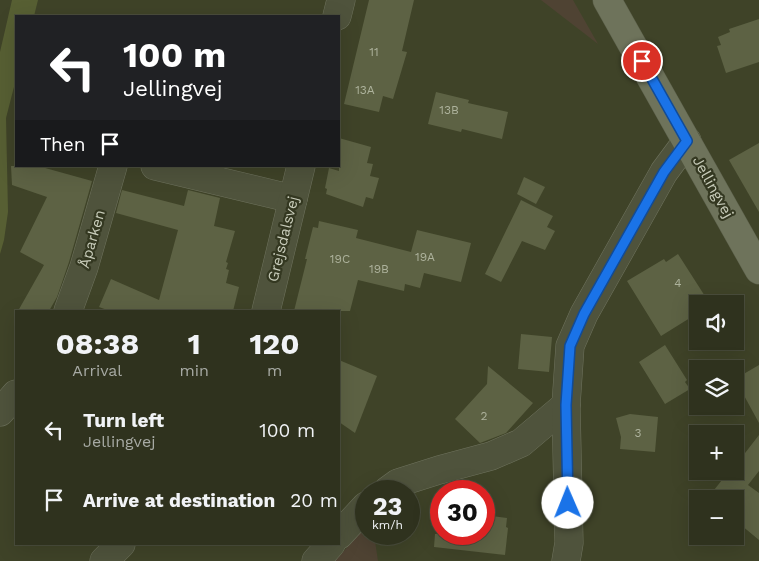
<!DOCTYPE html>
<meta charset="utf-8">
<style>
body{margin:0;font-family:"Work Sans",sans-serif;background:#373a27;color:#f1f3f6;height:100vh;display:flex;flex-direction:column;font-size:19px;white-space:nowrap}
*{box-sizing:border-box;margin:0}
p{font-size:16px;color:#a7aaa4}
.icon{flex:none;width:28px;height:28px;fill:none;stroke:currentColor;stroke-width:2;stroke-linecap:round;stroke-linejoin:round}
.map{position:relative;flex:1;overflow:hidden}
.panel{position:absolute;left:15px;top:310px;width:325px;height:235px;display:flex;flex-direction:column;background:#2f321e;border-radius:0px;box-shadow:0 5px 20px #0002,0 0 0 1px #4a4d3c}
.panel>*{flex:none}
.top-card{position:absolute;left:15px;top:15px;width:325px;height:152px;border-radius:0px;box-shadow:0 5px 20px #0002,0 0 0 1px #4a4d3c;background:#202124;color:#fff;overflow:hidden}
.buttons{position:absolute;left:689px;top:295px;display:grid;gap:10px}
.buttons a{display:grid;place-items:center;width:55px;height:55px;border-radius:0px;background:#2f321e;box-shadow:0 5px 20px #0002,0 0 0 1px #4a4d3c;font-size:25px}
.speed{position:absolute;left:355px;top:480px;display:flex;gap:10px;font-size:25px;font-weight:700;text-align:center}
.speed>*{display:grid;place-content:center;width:65px;height:65px;border-radius:50%;background:#2f321e;box-shadow:0 5px 20px #0002,0 0 0 1px #4a4d3c;line-height:1}
.speed small{font-size:12px;font-weight:400}
.speed .limit{border:8px solid #d22;background:#fff;color:#111}
.pin{position:absolute;display:grid;place-items:center;width:42px;height:42px;color:#fff;margin:-21px;border:2px solid #fff;border-radius:50%;box-shadow:0 1px 5px #0007}
.me{position:absolute;width:55px;margin:-28px;rotate:359deg;stroke-linejoin:round;filter:drop-shadow(0 0 4px #0008)}
.turn{display:flex;align-items:center;gap:18px;height:105px;padding:0 25px;font-size:22px}
.turn .icon{width:65px;height:65px;stroke-width:2.5}
.turn b{display:block;font-size:35px;line-height:42px}
.then{display:flex;align-items:center;height:48px;padding:0 25px;background:#0003;gap:10px;font-size:19px}
.eta{display:flex;justify-content:space-evenly;align-items:center;height:85px;text-align:center}
.eta b{font-size:30px;font-weight:700;line-height:35px}
ul{padding:0;list-style:none}
li{display:flex;align-items:center;gap:15px;height:70px;padding:0 25px}
li div{flex:1}
li b{display:block;font-size:19px}
li em{font-style:normal}
.map>svg:first-child{display:block}
.green{fill:#4f4333}
.water{fill:#575f33}
.building{fill:#5d6244}
.lines{fill:none;stroke-linecap:round;stroke-linejoin:round}
.minor-casing{stroke:#6f735e;stroke-width:29}
.major-casing{stroke:#5b5f49;stroke-width:29}
.minor{stroke:#4f533c;stroke-width:28}
.major{stroke:#6e735b;stroke-width:28}
.route-casing{stroke:#114b97;stroke-width:12}
.route{stroke:#1a73e8;stroke-width:9}
.labels{text-anchor:middle;dominant-baseline:central;stroke-width:4.5;stroke-linejoin:round;paint-order:stroke}
.number-label{font-size:12px;fill:#adb29c}
.street-label{font-size:15px;fill:#c8ccba;stroke:#343821}
</style>
<div class="map">
<svg width="759" height="561" viewBox="0 0 759 561">
<rect width="100%" height="100%" fill="#3f4328"/>
<g class="green">
<path d="M541 0H573L598 44Z"/>
<path d="M366 526V534H374L378 561H335Z"/>
</g>
<path class="water" d="M12 0H38L34 16H16V79L6 118 8 212 4 240 0 254V52Z"/>
<g class="building">
<path d="M369 0H414L402 51 407 52 393 99 383 96 379 112 344 104Z"/>
<path d="M759 19V62L726 73 717 46 721 45 718 37 730 32 729 29Z"/>
<path d="M436 92 469 100 468 103 508 112 502 139 462 129 461 132 428 124Z"/>
<path d="M339 138 371 147 367 163 373 164 370 176 379 178 373 199 366 197 363 207 326 194 327 189 325 188 329 168 339 171Z"/>
<path d="M759 143V212L729 160Z"/>
<path d="M11 166H38L92 181 69 262 57 297 49 311H18L44 265 20 252 47 197 12 185Z"/>
<path d="M524 177 545 187 536 204 517 194Z"/>
<path d="M122 190 184 206 188 190 220 198 214 226 235 231 226 262 228 263 226 269 229 270 226 283 239 287 233 311H110L99 307 111 279 159 300 178 230 116 213Z"/>
<path d="M521 200 553 216 547 227 555 231 545 250 522 241 501 282 485 274Z"/>
<path d="M319 221 358 230 356 238 411 252 417 230 471 243 461 282 424 273 420 288 405 284 404 291 358 280 350 311H294L307 259H305L313 227 318 228Z"/>
<path d="M678 254 710 304H698V313L661 336 627 281 664 259 666 262Z"/>
<path d="M521 334 552 337 549 372 518 369Z"/>
<path d="M665 345 687 380 685 382 690 389 665 404 639 362Z"/>
<path d="M339 360 377 376 355 433 339 422Z"/>
<path d="M759 365V423L735 379Z"/>
<path d="M488 366 533 403 506 433 480 443 455 419 487 384Z"/>
<path d="M630 414 658 417 655 452 620 449 621 437 616 418Z"/>
<path d="M759 435V471L748 485 759 493V540L735 520V499H707L729 471H735V466Z"/>
<path d="M484 515 507 518 506 527 508 528 505 555 434 547 435 534H484Z"/>
</g>
<g class="lines">
<g class="minor-casing">
<g id="minor">
<path d="M337 16 341 0"/>
<path d="M155 166 293 199"/>
<path d="M68 311 84 267 113 166"/>
<path d="M266 311 301 166"/>
<path d="M0 412 16 394"/>
<path d="M387 491 398 483 439 470 491 456 521 443 566 405"/>
<path d="M339 535 366 506"/>
<path d="M104 561 121 544"/>
<path d="M316 561 331 544"/>
<path d="M566 561 569 543 566 405 570 346 584 314 664 172 687 141"/>
</g>
</g>
<g class="major-casing">
<path id="major" d="M607 0 759 270"/>
</g>
<use href="#minor" class="minor"/>
<use href="#major" class="major"/>
</g>
<g class="lines">
<g class="route-casing">
<path id="route" d="M568 503 566 405 570 346 584 314 664 172 687 141 642 61"/>
</g>
<use href="#route" class="route"/>
</g>
<g class="labels">
<g class="number-label">
<text x="374" y="52">11</text>
<text x="365" y="90">13A</text>
<text x="449" y="110">13B</text>
<text x="425" y="257">19A</text>
<text x="340" y="259">19C</text>
<text x="379" y="269">19B</text>
<text x="678" y="283">4</text>
<text x="484" y="416">2</text>
<text x="638" y="433">3</text>
</g>
<g class="street-label">
<text transform="translate(713 187) rotate(61)">Jellingvej</text>
<text transform="translate(92 239) rotate(-74)">Åparken</text>
<text transform="translate(283 239) rotate(-76)">Grejsdalsvej</text>
</g>
</g>
</svg>
<div class="buttons">
<a><svg class="icon" aria-label="sound" viewBox="0 0 24 24"><path d="M4 9h4l5-4v14l-5-4H4zM17 9q2 3 0 6"/></svg></a>
<a><svg class="icon" aria-label="layers" viewBox="0 0 24 24"><path d="M12 4l9 5-9 5-9-5zM3 14l9 5 9-5"/></svg></a>
<a>+</a>
<a>−</a>
</div>
<div class="speed"><div>23<small>km/h</small></div><div class="limit">30</div></div>
<div class="pin" style="left:642px;top:61px;background:#d93025"><svg class="icon" aria-label="arrive" viewBox="0 0 24 24"><path d="M6 21V4h12l-3 4 3 4H6"/></svg></div>
<svg class="me" style="left:568px;top:503px" viewBox="-20 -20 40 40"><circle r="19" fill="#fff"/><path d="M0-13L10 11 0 6-10 11z" fill="#1a73e8"/></svg>
<div class="top-card">
<div class="turn"><svg class="icon" aria-label="left" viewBox="0 0 24 24"><path d="M17 20v-9H6M10 6l-5 5 5 5"/></svg><div><b>100 m</b>Jellingvej</div></div>
<div class="then">Then<svg class="icon" aria-label="arrive" viewBox="0 0 24 24"><path d="M6 21V4h12l-3 4 3 4H6"/></svg></div>
</div>
<section class="panel">
<div class="eta">
<div><b>08:38</b><p>Arrival</p></div>
<div><b>1</b><p>min</p></div>
<div><b>120</b><p>m</p></div>
</div>
<ul>
<li><svg class="icon" aria-label="left" viewBox="0 0 24 24"><path d="M17 20v-9H6M10 6l-5 5 5 5"/></svg><div><b>Turn left</b><p>Jellingvej</p></div><em>100 m</em></li>
<li><svg class="icon" aria-label="arrive" viewBox="0 0 24 24"><path d="M6 21V4h12l-3 4 3 4H6"/></svg><div><b>Arrive at destination</b></div><em>20 m</em></li>
</ul>
</section>
</div>
